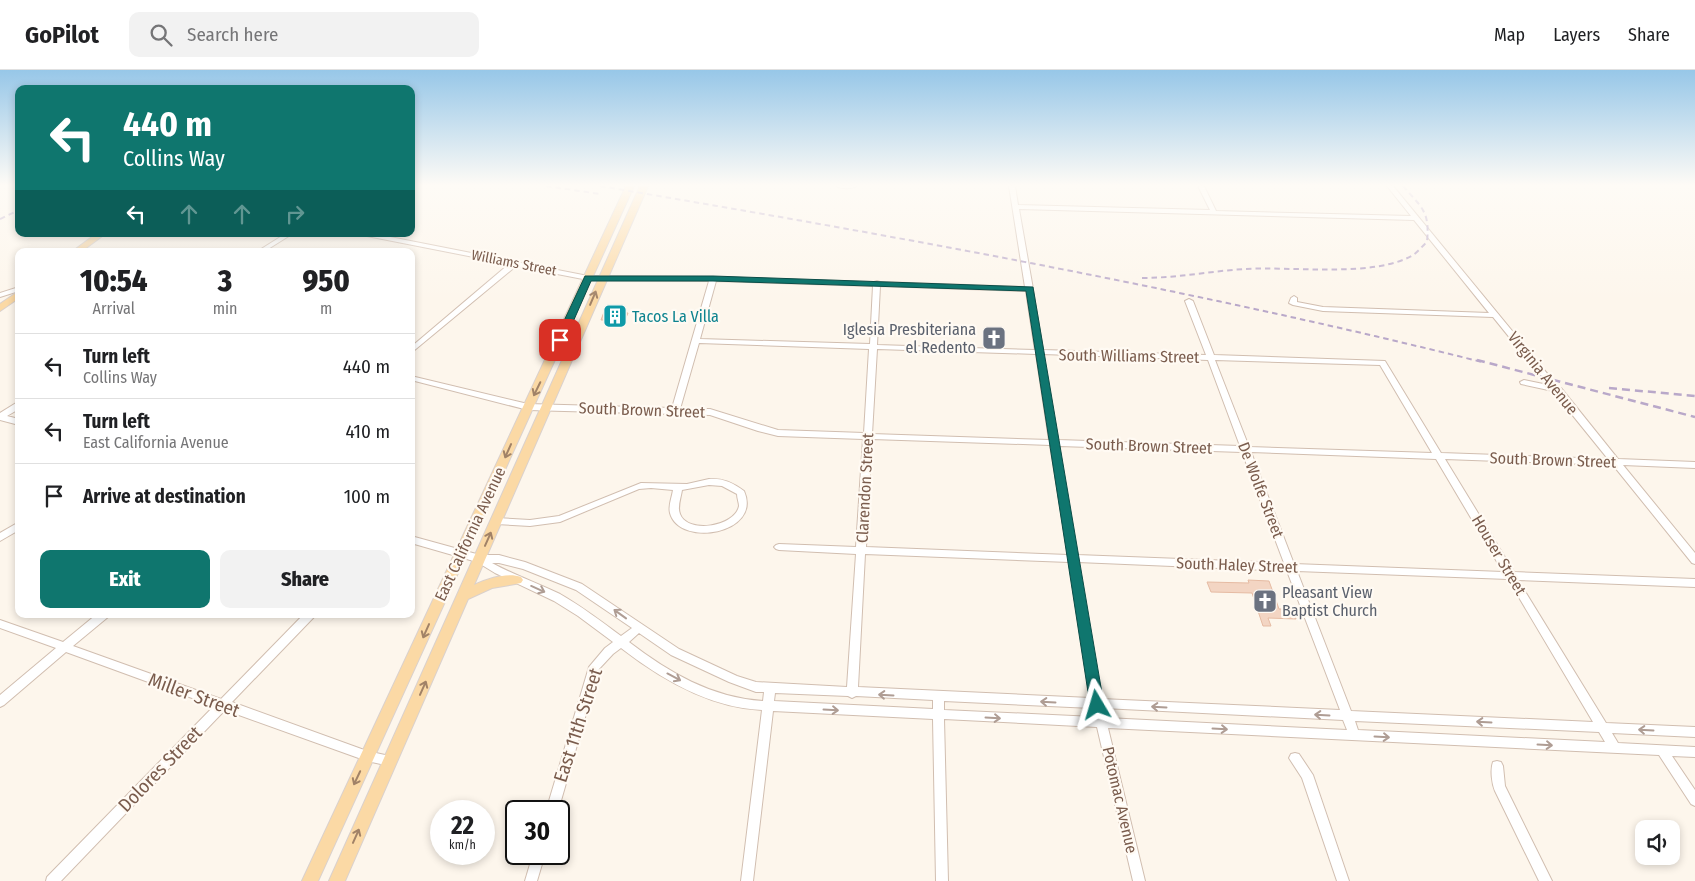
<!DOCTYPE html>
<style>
body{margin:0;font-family:"Fira Sans Condensed",sans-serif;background:#f2f2f2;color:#202124;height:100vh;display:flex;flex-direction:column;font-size:19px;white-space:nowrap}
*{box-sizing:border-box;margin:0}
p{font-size:16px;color:#757577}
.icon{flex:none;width:28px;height:28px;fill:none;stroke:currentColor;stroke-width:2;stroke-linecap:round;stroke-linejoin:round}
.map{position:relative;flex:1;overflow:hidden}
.drawer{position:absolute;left:15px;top:178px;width:400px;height:370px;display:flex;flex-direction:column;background:#fff;border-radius:10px;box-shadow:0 2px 8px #0003}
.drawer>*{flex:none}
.hud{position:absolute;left:15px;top:15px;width:400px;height:152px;border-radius:10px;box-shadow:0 2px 8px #0003;background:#0f766e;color:#fff;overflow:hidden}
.controls{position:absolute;left:1635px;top:750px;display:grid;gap:10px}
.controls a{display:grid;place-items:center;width:45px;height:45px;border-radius:10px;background:#fff;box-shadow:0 2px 8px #0003;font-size:25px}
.speed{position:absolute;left:430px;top:730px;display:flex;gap:10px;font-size:25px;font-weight:700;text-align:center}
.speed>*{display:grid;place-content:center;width:65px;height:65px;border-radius:50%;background:#fff;box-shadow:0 2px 8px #0003;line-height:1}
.speed small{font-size:12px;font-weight:400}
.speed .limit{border:2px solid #111;border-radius:8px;background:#fff;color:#111}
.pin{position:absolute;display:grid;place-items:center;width:42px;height:42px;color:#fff;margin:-21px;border-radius:10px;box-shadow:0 2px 8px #0006}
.me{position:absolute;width:55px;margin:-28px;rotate:353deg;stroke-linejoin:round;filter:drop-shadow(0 0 4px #0008)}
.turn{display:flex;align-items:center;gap:18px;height:105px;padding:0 25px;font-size:22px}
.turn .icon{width:65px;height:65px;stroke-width:2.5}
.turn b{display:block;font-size:35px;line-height:42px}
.lanes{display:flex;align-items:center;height:48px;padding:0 25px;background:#0003;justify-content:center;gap:25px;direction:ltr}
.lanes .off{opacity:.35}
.eta{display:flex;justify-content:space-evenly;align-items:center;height:85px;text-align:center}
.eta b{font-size:30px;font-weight:800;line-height:35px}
.primary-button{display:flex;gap:10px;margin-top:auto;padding:10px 25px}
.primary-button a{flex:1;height:58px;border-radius:10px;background:#0f766e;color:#fff;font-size:20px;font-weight:800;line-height:58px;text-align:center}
.primary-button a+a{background:#f2f2f2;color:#202124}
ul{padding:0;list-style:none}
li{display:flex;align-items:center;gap:15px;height:65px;padding:0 25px;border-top:1px solid #e0e0e0}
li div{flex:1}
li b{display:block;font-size:19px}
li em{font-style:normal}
header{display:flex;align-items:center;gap:30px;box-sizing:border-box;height:70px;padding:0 25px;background:#fff;border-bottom:1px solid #e0e0e0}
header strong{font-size:24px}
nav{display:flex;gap:28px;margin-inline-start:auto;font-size:18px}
.search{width:350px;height:45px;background:#f2f2f2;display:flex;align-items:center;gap:12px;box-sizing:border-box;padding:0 18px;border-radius:10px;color:#757577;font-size:19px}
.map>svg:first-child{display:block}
.building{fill:#f3d5c3;stroke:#e6bba3}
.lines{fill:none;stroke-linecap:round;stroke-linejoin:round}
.minor-casing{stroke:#d1beb0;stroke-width:2}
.major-casing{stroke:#dad1cd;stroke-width:2}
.minor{fill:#fff;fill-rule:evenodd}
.major{fill:#fbd9a5;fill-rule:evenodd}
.rail-far1{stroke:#b9a8c9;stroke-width:2;stroke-dasharray:5.5 4;stroke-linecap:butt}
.rail{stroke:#b9a8c9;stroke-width:2.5;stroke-dasharray:8 5;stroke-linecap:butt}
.oneway{stroke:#a18267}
.oneway2{stroke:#af9d94}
.route{fill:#0f766e;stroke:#0a4d48}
.labels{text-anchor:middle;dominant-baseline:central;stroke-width:4.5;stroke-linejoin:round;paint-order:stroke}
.far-street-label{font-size:14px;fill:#7a5c4d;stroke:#fffaf3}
.culture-label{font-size:16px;fill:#0d838f;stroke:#fffaf3;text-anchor:start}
.worship-label{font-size:16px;fill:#5b616d;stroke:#fffaf3;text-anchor:end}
.street-label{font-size:16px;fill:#7a5c4d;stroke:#fffaf3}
.near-street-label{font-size:19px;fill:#7a5c4d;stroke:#fffaf3}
</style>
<header>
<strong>GoPilot</strong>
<div class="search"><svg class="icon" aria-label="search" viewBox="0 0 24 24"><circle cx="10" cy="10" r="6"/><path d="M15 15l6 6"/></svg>Search here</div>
<nav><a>Map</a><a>Layers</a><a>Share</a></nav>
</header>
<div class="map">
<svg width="1695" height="811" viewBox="0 0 1695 811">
<rect width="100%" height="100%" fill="#fdf6ec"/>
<g class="building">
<path d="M604 242 628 243 625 250H601Z"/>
<path d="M1248 510 1269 511 1279 539H1293L1296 549 1268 548 1271 556H1263L1252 523 1211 522 1207 512 1249 513Z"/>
</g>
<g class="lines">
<g class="minor-casing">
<g id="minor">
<path d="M836 116H857C852 119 841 119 836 116Z"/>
<path d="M1009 116H1015L1018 135 1210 140 1198 116H1204L1216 141 1411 146 1387 116H1393L1559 318H1561L1618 389 1695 392V398L1623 395 1695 483V494L1692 493 1613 395 1445 389 1514 502 1695 509V517L1518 510 1606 653 1695 657V667L1612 663 1618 673 1695 677V687L1672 686 1695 720V736L1691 734 1659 685 1108 658 1145 811H1133L1097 657 944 649 948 811H936L933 649 773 641 753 811H741L762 640C710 638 661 609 621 578L613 584 599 599 558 741H546L589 597 605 578 613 572 578 546 554 531 495 503 477 492 411 473V466L480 485H499L525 492 582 514 679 579 737 606 756 612 847 617 856 484 779 480 776 479 774 477 776 475 779 474 856 477 863 369 778 366 758 361 710 345 528 340 411 310V306L528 334 672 338 709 211 588 210 516 196 411 283V277L509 194 367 166 364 164H375L588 206 713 207 874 212 877 211 880 212 1025 217ZM1019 139 1414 150 1489 243 1323 237 1297 232V228L1294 226 1291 228 1289 233 1293 235 1323 241 1493 247 1548 315 1524 310 1520 312 1521 314 1553 321 1608 389 1441 383 1385 291 1214 285 1193 231 1189 229 1185 231 1206 285 1043 280 1033 220V219ZM716 211 873 216 870 274 700 269ZM880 216 1026 221 1035 280 877 275ZM699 273 869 279 864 363 778 360 710 339H680ZM877 279 1036 284 1049 370 872 364ZM1043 284 1208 290 1240 376 1058 370ZM1215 290 1380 295 1432 383 1249 377ZM872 369 1050 375 1068 485 866 477ZM1059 376 1242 382 1284 493 1077 485ZM1251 382 1436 389 1503 502 1294 494ZM865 484 1069 492 1090 628 858 617ZM1078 492 1287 501 1340 640 1101 629ZM492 493H499L523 499 576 520 632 558 621 566C601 551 581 536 560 524 537 513 514 505 492 493ZM1297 501 1508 509 1593 652 1351 641ZM639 563 671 585 729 612 756 622H764L763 631C712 628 668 602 629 572ZM775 623 848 626 852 628 856 626 933 630V639L774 631ZM944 631 1092 638 1094 647 944 640ZM1103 638 1343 650 1347 660 1106 648ZM1355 651 1599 662 1605 672 1358 660Z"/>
<path d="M285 164H292L265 181H258Z"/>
<path d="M19 217V221L0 227V223Z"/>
<path d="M16 333H19V339L7 346 19 349V355L0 350V343Z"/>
<path d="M709 409C723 408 733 413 744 421 763 464 679 478 670 443 668 436 672 427 673 420L651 418 639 419 560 452 530 456 496 454 493 453 491 451 493 449 496 448 530 450 559 446 641 413 687 414ZM709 415 722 416 737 424C737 428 739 433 739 436 735 457 687 464 680 444 677 437 681 427 682 420Z"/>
<path d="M19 452V460L0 471V463Z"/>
<path d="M97 544H109L108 547 73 576 221 629 304 544H315L314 547 232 632 367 681 394 687 396 691 394 695 390 696 367 691 225 640 61 811H46L47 807 214 636 66 582 4 635 0 637V625L56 578 0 558V550L63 572Z"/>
<path d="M1295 683 1299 684 1313 705 1349 811H1337L1302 708 1289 688 1291 684Z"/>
<path d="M1497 691 1501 692 1503 696 1505 716 1552 811H1539L1495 721C1492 714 1490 700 1493 692Z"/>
<path d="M533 784H545L537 811H525Z"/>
</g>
</g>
<g class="major-casing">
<g id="major">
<path d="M626 116H634L318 811H302Z"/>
<path d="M640 116H648L474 515C487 509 507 502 521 507L523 510 521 513 492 518 468 529 345 811H329Z"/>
<path d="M96 164H105L82 181H73Z"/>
<path d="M19 221V228L0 241V234Z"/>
</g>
</g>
<use href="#minor" class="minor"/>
<use href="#major" class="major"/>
<g class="rail-far1">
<path d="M546 116 600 124"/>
<path d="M600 116C896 166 1190 219 1482 292"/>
<path d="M0 149 19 140"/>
<path d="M1142 208C1177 208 1211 201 1245 199 1290 196 1375 208 1413 185 1418 182 1422 176 1427 172 1430 141 1422 138 1403 116"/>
</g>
<g class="rail">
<path d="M1477 290 1695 347"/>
<path d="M1609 318 1695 326"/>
</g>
</g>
<defs><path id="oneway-shaft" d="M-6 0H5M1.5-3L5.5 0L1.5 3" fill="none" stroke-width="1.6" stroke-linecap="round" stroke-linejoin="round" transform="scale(1.25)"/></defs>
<g class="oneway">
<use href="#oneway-shaft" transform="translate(593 228) rotate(-67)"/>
<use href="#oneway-shaft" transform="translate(537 319) rotate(116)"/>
<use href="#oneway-shaft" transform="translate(508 381) rotate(114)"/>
<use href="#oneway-shaft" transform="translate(488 469) rotate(-66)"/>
<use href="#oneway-shaft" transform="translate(426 561) rotate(114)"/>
<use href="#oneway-shaft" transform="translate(423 618) rotate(-66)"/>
<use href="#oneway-shaft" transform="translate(357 708) rotate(115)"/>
<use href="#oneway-shaft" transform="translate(356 766) rotate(-66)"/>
</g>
<g class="oneway2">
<use href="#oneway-shaft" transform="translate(538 519) rotate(24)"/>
<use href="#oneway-shaft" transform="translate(620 544) rotate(-144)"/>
<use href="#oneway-shaft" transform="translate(674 607) rotate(28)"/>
<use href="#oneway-shaft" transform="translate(886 625) rotate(-177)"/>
<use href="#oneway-shaft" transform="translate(1048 632) rotate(-177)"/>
<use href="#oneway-shaft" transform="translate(1159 637) rotate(-177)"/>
<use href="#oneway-shaft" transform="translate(831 640) rotate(3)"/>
<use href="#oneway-shaft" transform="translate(1322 645) rotate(-177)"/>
<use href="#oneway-shaft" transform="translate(993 648) rotate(3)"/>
<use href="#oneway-shaft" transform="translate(1484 652) rotate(-177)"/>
<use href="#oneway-shaft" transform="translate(1220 659) rotate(3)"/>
<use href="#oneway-shaft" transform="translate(1646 660) rotate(-177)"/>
<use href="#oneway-shaft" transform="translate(1382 667) rotate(3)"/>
<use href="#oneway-shaft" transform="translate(1545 675) rotate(3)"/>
</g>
<linearGradient id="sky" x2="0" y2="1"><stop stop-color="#97c7e8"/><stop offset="0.5" stop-color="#fefbf6"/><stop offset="1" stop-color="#fefbf6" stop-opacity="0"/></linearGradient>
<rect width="1695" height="230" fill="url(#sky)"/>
<path class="route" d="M585 206H713L1033 217 1104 635 1102 639 1097 641 1092 639 1090 635 1026 221 713 211H591L565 270 556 272 555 270Z"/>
<defs>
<g id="building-square" transform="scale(1.25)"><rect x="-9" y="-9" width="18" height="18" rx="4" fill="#0f9aa8" stroke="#fffaf3"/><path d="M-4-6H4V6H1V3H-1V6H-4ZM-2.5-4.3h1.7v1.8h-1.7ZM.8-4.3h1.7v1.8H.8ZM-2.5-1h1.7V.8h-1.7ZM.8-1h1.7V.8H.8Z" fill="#fff"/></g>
<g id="church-square" transform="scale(1.25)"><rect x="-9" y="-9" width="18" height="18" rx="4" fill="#6b7280" stroke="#fffaf3"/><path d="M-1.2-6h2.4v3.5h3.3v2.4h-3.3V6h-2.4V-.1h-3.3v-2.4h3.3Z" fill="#fff"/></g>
</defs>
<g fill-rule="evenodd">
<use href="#building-square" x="615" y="246"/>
<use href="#church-square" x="994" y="268"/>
<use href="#church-square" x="1265" y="531"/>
</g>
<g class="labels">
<g class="far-street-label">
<text transform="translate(514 193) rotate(11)">Williams Street</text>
</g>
<g class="culture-label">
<text x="632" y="246">Tacos La Villa</text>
</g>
<g class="worship-label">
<text x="976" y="259">Iglesia Presbiteriana<tspan x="976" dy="18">el Redento</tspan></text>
<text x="1282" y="522" text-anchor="start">Pleasant View<tspan x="1282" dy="18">Baptist Church</tspan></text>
</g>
<g class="street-label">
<text transform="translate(1129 286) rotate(1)">South Williams Street</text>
<text transform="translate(1543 303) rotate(51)">Virginia Avenue</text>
<text transform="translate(642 340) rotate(2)">South Brown Street</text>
<text transform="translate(1149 376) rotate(2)">South Brown Street</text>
<text transform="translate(1553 390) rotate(2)">South Brown Street</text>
<text transform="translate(865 418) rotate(-87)">Clarendon Street</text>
<text transform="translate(1261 420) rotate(69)">De Wolfe Street</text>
<text transform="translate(470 464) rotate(-65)">East California Avenue</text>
<text transform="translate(1499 485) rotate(59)">Houser Street</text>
<text transform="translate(1237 495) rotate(2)">South Haley Street</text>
<text transform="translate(1120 730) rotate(77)">Potomac Avenue</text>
</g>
<g class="near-street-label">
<text transform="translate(194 625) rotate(20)">Miller Street</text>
<text transform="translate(578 655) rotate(-72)">East 11th Street</text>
<text transform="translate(160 699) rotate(-46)">Dolores Street</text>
</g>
</g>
</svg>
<div class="controls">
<a><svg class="icon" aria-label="sound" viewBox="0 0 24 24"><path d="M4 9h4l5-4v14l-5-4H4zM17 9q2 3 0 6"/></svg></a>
</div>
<div class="speed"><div>22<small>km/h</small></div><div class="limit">30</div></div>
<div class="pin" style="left:560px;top:270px;background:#d93025"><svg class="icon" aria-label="arrive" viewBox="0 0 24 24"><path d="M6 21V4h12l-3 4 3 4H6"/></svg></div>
<svg class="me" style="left:1097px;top:635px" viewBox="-20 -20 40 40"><path d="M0-17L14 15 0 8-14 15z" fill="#0f766e" stroke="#fff" stroke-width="4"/></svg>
<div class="hud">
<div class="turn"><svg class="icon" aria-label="left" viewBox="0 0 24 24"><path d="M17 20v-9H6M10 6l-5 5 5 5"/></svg><div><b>440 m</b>Collins Way</div></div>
<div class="lanes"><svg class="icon" aria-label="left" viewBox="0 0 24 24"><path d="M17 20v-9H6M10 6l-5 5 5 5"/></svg><svg class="icon off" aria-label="ahead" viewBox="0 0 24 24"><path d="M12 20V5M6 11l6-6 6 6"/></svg><svg class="icon off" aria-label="ahead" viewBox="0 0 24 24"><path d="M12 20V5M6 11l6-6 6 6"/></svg><svg class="icon off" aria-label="right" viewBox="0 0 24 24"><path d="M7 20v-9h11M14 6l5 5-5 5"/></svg></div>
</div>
<section class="drawer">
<div class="eta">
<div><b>10:54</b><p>Arrival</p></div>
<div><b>3</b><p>min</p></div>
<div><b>950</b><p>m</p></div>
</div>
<ul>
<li><svg class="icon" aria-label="left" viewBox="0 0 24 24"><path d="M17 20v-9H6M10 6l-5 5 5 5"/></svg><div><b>Turn left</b><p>Collins Way</p></div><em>440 m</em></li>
<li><svg class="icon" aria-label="left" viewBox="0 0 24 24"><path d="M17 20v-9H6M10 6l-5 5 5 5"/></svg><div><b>Turn left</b><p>East California Avenue</p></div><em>410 m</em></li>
<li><svg class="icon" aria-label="arrive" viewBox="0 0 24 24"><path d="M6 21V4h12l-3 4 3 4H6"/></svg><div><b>Arrive at destination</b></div><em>100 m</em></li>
</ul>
<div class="primary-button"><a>Exit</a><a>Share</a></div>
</section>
</div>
